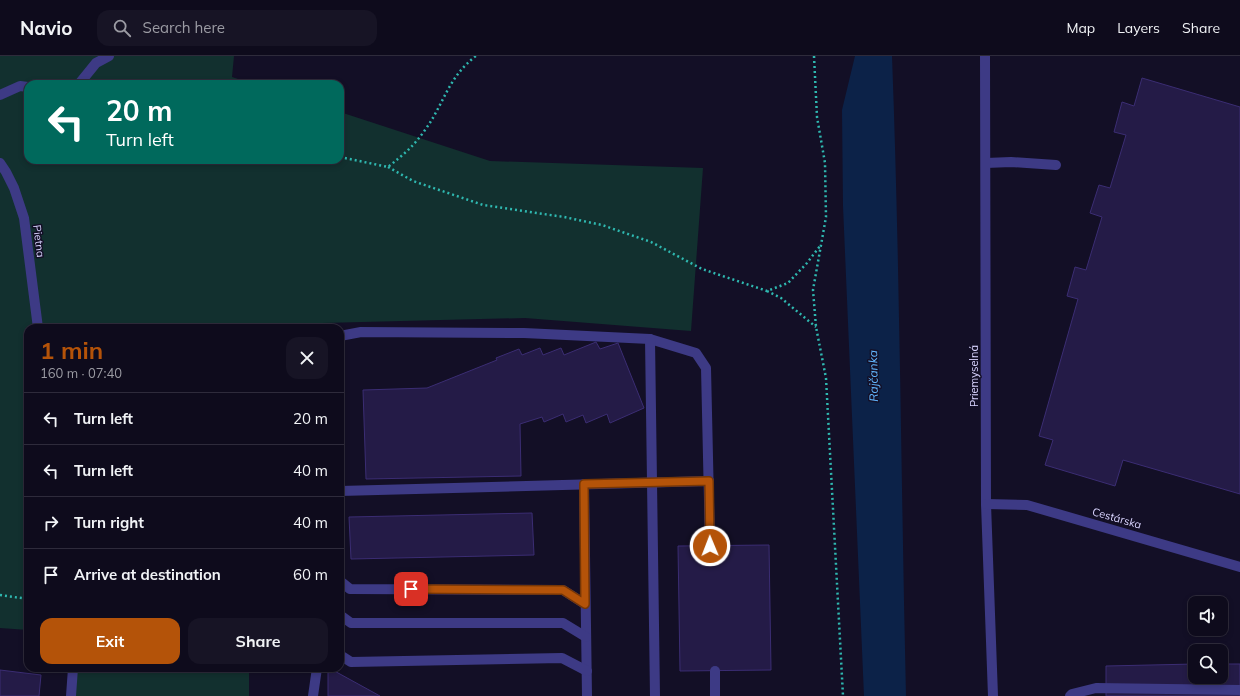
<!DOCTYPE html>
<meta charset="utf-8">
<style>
body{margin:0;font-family:Mulish,sans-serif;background:#171425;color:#f1f3f6;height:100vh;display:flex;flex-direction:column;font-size:15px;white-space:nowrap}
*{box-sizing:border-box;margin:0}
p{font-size:13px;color:#9b9ba3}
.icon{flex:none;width:22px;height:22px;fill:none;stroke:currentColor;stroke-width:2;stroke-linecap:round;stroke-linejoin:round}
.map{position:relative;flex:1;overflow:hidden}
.panel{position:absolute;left:24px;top:268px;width:320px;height:348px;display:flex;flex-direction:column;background:#0e0b1c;border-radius:12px;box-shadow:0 2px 6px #0003,0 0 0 1px #2e2b3b}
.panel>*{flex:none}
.banner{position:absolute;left:24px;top:24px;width:320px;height:84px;border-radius:12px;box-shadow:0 2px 6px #0003,0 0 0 1px #2e2b3b;background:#00695c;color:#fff;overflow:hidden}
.controls{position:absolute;left:1188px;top:540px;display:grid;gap:8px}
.controls a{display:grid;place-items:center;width:40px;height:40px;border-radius:8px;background:#0e0b1c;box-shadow:0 2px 6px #0003,0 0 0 1px #2e2b3b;font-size:20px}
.pin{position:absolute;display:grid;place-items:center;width:34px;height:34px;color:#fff;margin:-17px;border-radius:8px;box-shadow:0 2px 6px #0006}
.me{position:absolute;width:44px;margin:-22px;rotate:359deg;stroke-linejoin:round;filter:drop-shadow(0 0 3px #0008)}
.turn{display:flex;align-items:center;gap:14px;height:84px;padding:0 16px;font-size:18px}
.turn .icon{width:52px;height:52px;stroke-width:2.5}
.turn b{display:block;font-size:28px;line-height:34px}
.round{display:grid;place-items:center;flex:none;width:42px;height:42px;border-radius:12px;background:#171425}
.headline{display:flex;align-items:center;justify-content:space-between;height:68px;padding:0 16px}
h1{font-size:24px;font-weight:700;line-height:30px;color:#b45309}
.button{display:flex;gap:8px;margin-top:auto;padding:8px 16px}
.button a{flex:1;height:46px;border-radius:12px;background:#b45309;color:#fff;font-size:16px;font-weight:700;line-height:46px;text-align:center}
.button a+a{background:#171425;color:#f1f3f6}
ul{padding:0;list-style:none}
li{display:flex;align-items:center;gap:12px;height:52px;padding:0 16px;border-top:1px solid #2e2b3b}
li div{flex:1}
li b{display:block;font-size:15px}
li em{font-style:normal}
header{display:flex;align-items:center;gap:24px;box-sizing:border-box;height:56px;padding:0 20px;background:#0e0b1c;border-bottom:1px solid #2e2b3b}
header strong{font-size:19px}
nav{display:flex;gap:22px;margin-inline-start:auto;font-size:14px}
.search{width:280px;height:36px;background:#171425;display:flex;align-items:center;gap:10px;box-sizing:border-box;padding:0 14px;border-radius:12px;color:#9b9ba3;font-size:15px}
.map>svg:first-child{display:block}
.green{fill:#12302f}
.water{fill:#0c2248}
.building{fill:#241b47;stroke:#3b2d73}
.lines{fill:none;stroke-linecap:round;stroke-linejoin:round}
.path{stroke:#2fb8b0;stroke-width:2.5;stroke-dasharray:2 3;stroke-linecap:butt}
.lane{stroke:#3d3a85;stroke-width:10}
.street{stroke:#3d3a85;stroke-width:10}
.route-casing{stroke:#753606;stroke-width:10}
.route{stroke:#b45309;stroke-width:7}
.labels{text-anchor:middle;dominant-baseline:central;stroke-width:3;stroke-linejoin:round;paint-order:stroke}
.street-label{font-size:11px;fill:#d9d4ff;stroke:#130f26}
.water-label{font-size:12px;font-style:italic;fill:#62b6ff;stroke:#130f26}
</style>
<header>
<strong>Navio</strong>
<div class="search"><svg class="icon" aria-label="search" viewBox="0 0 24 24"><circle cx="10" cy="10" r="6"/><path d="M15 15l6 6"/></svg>Search here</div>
<nav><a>Map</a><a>Layers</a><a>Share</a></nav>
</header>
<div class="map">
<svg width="1240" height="640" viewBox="0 0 1240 640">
<rect width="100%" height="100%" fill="#130f26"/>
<g class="green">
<path d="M0 0H234L232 21 253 28H28V104H340V56L490 105 703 112 691 275 525 262 242 269V272H28V574L0 572Z"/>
<path d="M71 612H249V640H70Z"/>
</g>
<path class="water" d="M855 0H892C900 213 901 427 906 640H864L843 150 842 54Z"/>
<g class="building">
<path d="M1142 22 1240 51V438L1123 404 1115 430 1045 409 1053 384 1039 380 1078 243 1067 240 1075 211 1086 214 1102 161 1090 157 1099 129 1110 132 1126 79 1114 76 1122 46 1134 50Z"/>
<path d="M596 286 600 293 618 287 644 352 610 367 607 358 586 367 583 359 566 366 563 358 544 366 542 361 520 368 521 420 366 423 363 334 427 332 497 304 496 302 519 293 522 299 540 292 543 299 561 292 564 299Z"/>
<path d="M532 457 534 499 351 503 349 461Z"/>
<path d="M769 489 771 614 680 615 678 490Z"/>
<path d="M1195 608V621H1221V608H1240V640H1106V610Z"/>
<path d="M328 612H329L380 640H328Z"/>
<path d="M0 614 41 619 39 640H0Z"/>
</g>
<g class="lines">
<g class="path">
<path d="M814 0 817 61 825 107 826 161 813 234 816 271 826 322 843 640"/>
<path d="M340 101 388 111C403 99 414 90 425 74 444 48 448 21 476 0"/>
<path d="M388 111 413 125 483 149 564 161 602 169 651 186 702 213 767 235 788 227 807 207 820 190"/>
<path d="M767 235 781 242 816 271"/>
<path d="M0 539 28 543"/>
</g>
<g class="lane">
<path d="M79 28 96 7 109 0"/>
<path d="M0 39 20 30 28 31"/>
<path d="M986 107 1011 106 1056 109"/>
<path d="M340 280 361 276 524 277 650 283 696 297 706 312 710 490"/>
<path d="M650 283 655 640"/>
<path d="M584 428 587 640"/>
<path d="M340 435 709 425"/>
<path d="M340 525 350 533 563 534 585 548"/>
<path d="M340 559 351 567H563L586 581"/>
<path d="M340 599 351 606 562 602 587 615"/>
<path d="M715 615V640"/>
<path d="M313 640 317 612"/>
<path d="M1070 640 1072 638 1096 632 1240 634"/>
</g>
<g class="street">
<path d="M985 0 986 448 993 640"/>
<path d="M0 107 6 116 14 132 24 162 38 272"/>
<path d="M986 448 1027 449 1240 511"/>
<path d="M71 640 73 612"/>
</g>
</g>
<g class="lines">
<g class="route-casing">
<path id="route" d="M411 533 563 534 585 548 584 428 709 425 710 490"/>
</g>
<use href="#route" class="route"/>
</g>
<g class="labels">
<g class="street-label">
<text transform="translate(39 185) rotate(83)">Pietna</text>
<text transform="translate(974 320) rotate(-90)">Priemyselná</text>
<text transform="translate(1117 462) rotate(16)">Cestárska</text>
</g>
<g class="water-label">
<text transform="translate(873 320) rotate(-91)">Rajčanka</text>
</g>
</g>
</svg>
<div class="controls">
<a><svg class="icon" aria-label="sound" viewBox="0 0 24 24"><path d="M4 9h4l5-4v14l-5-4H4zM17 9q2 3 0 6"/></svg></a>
<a><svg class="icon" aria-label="search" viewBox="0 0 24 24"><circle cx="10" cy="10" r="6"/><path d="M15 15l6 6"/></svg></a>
</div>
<div class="pin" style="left:411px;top:533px;background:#d93025"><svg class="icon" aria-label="arrive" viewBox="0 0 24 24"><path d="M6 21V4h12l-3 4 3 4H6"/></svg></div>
<svg class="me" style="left:710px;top:490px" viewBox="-20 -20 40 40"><circle r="17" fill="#b45309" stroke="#fff" stroke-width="3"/><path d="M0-11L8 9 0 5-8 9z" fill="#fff"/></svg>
<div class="banner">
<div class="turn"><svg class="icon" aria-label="left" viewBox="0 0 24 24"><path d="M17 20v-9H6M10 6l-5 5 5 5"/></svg><div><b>20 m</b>Turn left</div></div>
</div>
<section class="panel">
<div class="headline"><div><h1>1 min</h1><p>160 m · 07:40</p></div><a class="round"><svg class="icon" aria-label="close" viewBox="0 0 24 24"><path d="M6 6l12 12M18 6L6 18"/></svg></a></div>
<ul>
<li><svg class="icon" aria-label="left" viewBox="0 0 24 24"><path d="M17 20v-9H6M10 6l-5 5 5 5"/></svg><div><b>Turn left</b></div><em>20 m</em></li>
<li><svg class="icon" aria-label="left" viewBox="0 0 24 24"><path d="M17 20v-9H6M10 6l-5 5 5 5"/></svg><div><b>Turn left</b></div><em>40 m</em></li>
<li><svg class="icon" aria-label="right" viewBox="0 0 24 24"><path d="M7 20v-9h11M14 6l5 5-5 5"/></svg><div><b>Turn right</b></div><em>40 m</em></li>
<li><svg class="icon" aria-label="arrive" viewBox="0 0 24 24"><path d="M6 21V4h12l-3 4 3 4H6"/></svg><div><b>Arrive at destination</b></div><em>60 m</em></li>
</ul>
<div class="button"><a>Exit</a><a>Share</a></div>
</section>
</div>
